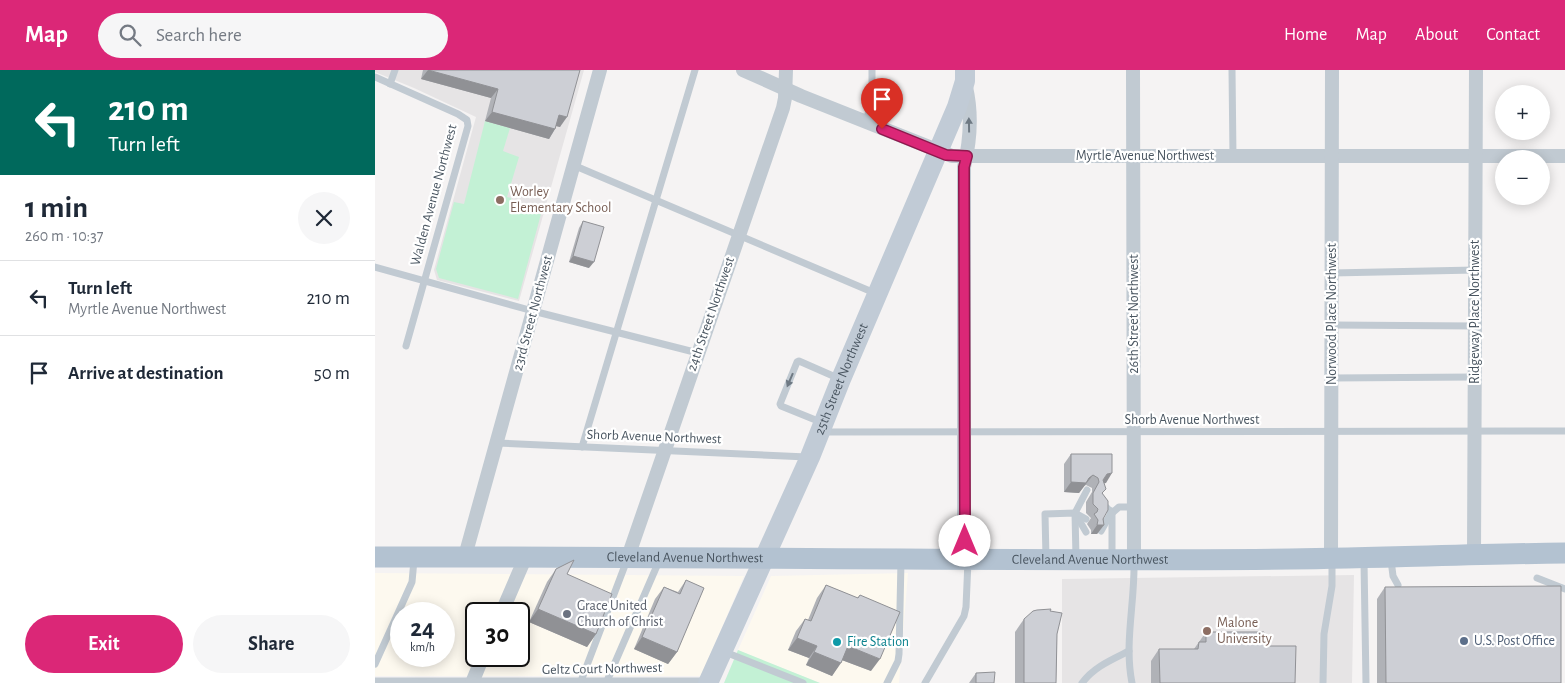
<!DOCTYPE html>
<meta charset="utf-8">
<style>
body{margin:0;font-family:"Alegreya Sans",sans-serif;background:#f6f6f7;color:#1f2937;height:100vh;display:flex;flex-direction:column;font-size:19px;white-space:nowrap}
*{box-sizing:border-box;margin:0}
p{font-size:16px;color:#747a83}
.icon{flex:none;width:28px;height:28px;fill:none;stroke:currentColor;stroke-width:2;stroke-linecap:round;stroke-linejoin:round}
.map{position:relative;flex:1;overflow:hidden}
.panel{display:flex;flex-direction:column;background:#fff;width:375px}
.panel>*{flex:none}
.guide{background:#00695c;color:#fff;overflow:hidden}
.tools{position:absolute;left:1120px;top:15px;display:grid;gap:10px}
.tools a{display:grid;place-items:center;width:55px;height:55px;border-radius:50%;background:#fff;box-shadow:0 2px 12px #0003;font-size:25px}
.speed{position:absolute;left:15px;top:532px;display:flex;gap:10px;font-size:25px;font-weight:700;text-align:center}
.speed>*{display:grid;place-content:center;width:65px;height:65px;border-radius:50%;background:#fff;box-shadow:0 2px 12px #0003;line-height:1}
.speed small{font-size:12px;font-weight:400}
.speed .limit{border:2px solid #111;border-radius:8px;background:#fff;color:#111}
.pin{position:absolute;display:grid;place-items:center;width:42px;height:42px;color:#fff;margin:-51px -21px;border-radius:50% 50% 50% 0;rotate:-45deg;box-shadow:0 0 5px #0007}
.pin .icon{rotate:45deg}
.me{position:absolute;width:55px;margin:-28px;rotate:0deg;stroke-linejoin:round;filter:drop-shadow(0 0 4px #0008)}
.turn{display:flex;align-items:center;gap:18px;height:105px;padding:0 25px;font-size:22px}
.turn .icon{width:65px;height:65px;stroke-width:2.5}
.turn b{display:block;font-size:35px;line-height:42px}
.round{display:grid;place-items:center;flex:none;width:52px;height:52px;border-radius:26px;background:#f6f6f7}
.overview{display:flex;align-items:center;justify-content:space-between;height:85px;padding:0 25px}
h1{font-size:30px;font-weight:700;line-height:38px}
.primary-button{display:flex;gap:10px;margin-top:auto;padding:10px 25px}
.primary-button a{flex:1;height:58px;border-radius:30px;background:#db2777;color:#fff;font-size:20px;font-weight:700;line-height:58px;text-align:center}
.primary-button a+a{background:#f6f6f7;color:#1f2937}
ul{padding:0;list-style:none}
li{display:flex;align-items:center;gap:15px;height:75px;padding:0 25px;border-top:1px solid #e0e1e3}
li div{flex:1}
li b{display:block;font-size:19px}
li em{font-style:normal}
header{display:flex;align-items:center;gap:30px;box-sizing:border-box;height:70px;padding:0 25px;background:#db2777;color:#fff}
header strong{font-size:24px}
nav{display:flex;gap:28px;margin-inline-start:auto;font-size:18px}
.search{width:350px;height:45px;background:#f6f6f7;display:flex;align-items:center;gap:12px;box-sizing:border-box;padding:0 18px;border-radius:28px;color:#747a83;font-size:19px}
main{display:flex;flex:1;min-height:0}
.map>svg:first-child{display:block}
.commercial{fill:#fdf9ef;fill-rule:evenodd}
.education{fill:#e6e4e5}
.green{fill:#c3f1d5}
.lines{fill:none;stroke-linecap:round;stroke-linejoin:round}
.lane{stroke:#c1cad2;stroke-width:7}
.street{stroke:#c1cad2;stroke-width:14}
.secondary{stroke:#c1cbd6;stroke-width:20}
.primary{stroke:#b3c2d1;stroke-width:21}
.wall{fill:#b0b2b7}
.shaded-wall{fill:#909195}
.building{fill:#cdcfd5;stroke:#909195}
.oneway{fill:#6e7983}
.route-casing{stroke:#8e194d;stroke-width:12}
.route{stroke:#db2777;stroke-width:9}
.education-dot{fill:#8d6e63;stroke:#fff;stroke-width:2}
.worship-dot{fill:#6b7280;stroke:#fff;stroke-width:2}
.service-dot{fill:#5c6f8a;stroke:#fff;stroke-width:2}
.culture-dot{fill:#0f9aa8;stroke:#fff;stroke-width:2}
.labels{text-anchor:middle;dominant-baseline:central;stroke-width:4.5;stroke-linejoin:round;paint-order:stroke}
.street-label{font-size:14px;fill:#4a5661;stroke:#fff}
.education-label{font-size:14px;fill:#785e54;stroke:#fff;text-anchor:start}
.worship-label{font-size:14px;fill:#5b616d;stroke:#fff;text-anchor:start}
.service-label{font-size:14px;fill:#4e5e75;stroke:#fff;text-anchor:start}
.culture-label{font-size:14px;fill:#0d838f;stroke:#fff;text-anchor:start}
</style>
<header>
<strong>Map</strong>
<div class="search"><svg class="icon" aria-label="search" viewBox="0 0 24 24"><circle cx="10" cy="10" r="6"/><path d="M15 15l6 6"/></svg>Search here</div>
<nav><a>Home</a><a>Map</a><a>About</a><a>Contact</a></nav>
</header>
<main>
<section class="panel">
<div class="guide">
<div class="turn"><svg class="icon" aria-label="left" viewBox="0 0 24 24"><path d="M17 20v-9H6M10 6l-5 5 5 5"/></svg><div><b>210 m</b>Turn left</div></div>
</div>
<div class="overview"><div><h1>1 min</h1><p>260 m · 10:37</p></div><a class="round"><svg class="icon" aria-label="close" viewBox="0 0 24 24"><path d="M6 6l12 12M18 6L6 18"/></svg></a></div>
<ul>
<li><svg class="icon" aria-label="left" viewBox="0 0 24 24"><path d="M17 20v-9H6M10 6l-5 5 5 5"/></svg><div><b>Turn left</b><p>Myrtle Avenue Northwest</p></div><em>210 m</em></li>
<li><svg class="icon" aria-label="arrive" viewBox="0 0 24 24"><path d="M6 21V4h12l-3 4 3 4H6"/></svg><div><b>Arrive at destination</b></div><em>50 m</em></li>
</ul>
<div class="primary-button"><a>Exit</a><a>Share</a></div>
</section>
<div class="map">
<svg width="1190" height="613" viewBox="0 0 1190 613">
<rect width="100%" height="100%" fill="#f5f3f3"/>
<g class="commercial">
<path d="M0 503 369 506 326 606H0ZM26 544H69V586H26ZM101 544H144V586H101Z"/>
<path d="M533 503 524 613H445L363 580 396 506Z"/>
</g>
<g class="education">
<path d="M0 0H209L144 231 62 210 59 200 101 47 39 18 0 2Z"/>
<path d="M979 505 977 613H687V509Z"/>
</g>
<g class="green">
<path d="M110 51 135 58 128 81 144 87 132 127 136 128V133L149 141 166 144 143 229 64 208 61 199 79 132 89 134Z"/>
<path d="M363 580 445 613H349Z"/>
</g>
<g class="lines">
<g class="lane">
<path d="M857 0 858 86"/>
<path d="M0 7 83 44 92 50 93 56 31 276"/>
<path d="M15 14 20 0"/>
<path d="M491 52 497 28V0"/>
<path d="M198 95 502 224"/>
<path d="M0 197 158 241 323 283"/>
<path d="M957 203 1100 200"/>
<path d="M957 255 1100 256"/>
<path d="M957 308 1100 307"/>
<path d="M448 353 406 336 405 334 422 292 424 291 465 309"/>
<path d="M447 362 1190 361"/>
<path d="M122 373 432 387"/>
<path d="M207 377 320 0"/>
<path d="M727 433 737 443V488"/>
<path d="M736 441 737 443 744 437H759"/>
<path d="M700 443 711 462"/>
<path d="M726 461 736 443"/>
<path d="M671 488 670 444 700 443 711 449"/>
<path d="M701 488 700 443 712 420"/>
<path d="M1016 490 1018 506 1023 515"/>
<path d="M989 491 991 613"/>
<path d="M1162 508 1190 519"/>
<path d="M350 582 428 613"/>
<path d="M0 594 37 512 39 490"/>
<path d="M0 611H332"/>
<path d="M206 611 252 490"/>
<path d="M232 611 284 491"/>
<path d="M512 613 523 591 524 584 526 491"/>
<path d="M550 613 589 546 591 537 593 491"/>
<path d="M707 613C719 597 736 590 754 581"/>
<path d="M757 613C749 573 760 532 759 492"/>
<path d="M948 613 949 564 957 516V492"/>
</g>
<g class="street">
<path d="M368 0 426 26 577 86H1190"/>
<path d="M758 0 759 489"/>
<path d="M1099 484 1101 0"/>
<path d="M90 486 225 0"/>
<path d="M253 487 408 38 410 28 411 0"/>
<path d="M589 488V97C595 72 597 43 591 17"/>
<path d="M956 488 957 0"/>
<path d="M126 544 151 486"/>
<path d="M97 613 108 586"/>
</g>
<path class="secondary" id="s1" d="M333 613 435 387 466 309 582 37 590 11V0"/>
<path class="primary" id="s2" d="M0 487C305 486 610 492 915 489 1007 488 1098 484 1190 483"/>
</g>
<g class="wall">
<path d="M48 0H205L185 57 181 56 180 59 174 69 110 51 116 28 46 9Z"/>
<path d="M208 151 214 198 194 192 204 158Z"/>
<path d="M696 384 731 413H729L728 423 729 455 722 464H716V460L712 454 716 448 711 443V432L717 422V418L711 415 709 416 704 423 689 422V394Z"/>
<path d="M181 499 192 504 221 564 212 577 154 552 172 512Z"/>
<path d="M311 510 302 582 293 594 259 579 280 529 289 517 303 522Z"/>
<path d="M451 515 482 528 485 525 496 601 467 590 457 606 431 595 434 588 413 580 421 561 430 549 433 550 442 528Z"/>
<path d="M1010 517 1186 613H1002V529Z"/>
<path d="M675 541 682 564 681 613H640V562L649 549Z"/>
<path d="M831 562 889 576 920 613H776V591L784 579H819Z"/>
<path d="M601 603 619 613H594Z"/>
</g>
<g class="shaded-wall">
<path d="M53 0 123 19 116 28 46 9Z"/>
<path d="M117 42 180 59 174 69 110 51Z"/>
<path d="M184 45 192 47 185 57 177 55Z"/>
<path d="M198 186 219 192 214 198 194 192Z"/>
<path d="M737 403 731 413 726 414 728 410 732 404Z"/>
<path d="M718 405 704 423 689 422 696 412Z"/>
<path d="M722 455H729L722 464H716Z"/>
<path d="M163 539 221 564 212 577 154 552Z"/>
<path d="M267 567 302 582 293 594 259 579Z"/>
<path d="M422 568 442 576 434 588 413 580Z"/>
<path d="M473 576 505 589 496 601 464 589Z"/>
<path d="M439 582 466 593 457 606 431 595Z"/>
</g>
<g class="building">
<path d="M53 0H205L192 47 184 45 180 59 117 42 123 19Z"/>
<path d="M208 151 229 157 219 192 198 186Z"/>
<path d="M696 384H737V403L732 404 728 410 731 419 727 423 733 431V440L728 449 729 455H722L723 450 719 444 722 442 723 439 718 434V423L724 412 723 408 718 405 714 408 711 413 696 412Z"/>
<path d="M199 490 192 504 237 524 221 564 163 539 181 499Z"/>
<path d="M311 510 329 518 302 582 267 567 289 517 305 524Z"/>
<path d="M451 515 483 528 485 525 525 542 505 589 473 576 466 593 439 582 442 576 422 568 430 549 436 551Z"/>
<path d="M1186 516V613H1011L1010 517Z"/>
<path d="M676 539 675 541 687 543 682 564 681 613H649V549L658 541 662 540Z"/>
<path d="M831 562H889V576H921L920 613H785L784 579H823L824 572H831Z"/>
<path d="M620 602 619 613H601V603Z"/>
</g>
<defs><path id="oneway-solid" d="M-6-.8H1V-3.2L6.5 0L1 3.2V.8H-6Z" transform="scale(1.25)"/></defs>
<g class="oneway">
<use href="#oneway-solid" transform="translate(594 55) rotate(-91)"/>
<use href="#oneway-solid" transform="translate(415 310) rotate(113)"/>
</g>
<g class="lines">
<g class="route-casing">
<path id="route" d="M507 59 571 85 592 86 589 97V115L590 471"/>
</g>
<use href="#route" class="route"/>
</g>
<g class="education-dot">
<circle cx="125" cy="130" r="5"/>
<circle cx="832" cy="561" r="5"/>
</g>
<circle class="worship-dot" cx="192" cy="544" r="5"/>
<circle class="service-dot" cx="1089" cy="571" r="5"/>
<circle class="culture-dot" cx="462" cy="572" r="5"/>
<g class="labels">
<g class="street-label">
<text x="770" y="86">Myrtle Avenue Northwest</text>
<text transform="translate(59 125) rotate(-75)">Walden Avenue Northwest</text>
<text transform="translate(1100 242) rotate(-90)">Ridgeway Place Northwest</text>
<text transform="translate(158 243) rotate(-75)">23rd Street Northwest</text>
<text transform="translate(336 244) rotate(-71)">24th Street Northwest</text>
<text transform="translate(759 244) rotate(-90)">26th Street Northwest</text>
<text transform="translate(957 244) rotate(-90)">Norwood Place Northwest</text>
<text stroke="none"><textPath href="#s1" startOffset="332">25th Street Northwest</textPath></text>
<text x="817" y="350">Shorb Avenue Northwest</text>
<text transform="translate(279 367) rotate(2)">Shorb Avenue Northwest</text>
<text stroke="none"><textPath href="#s2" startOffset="310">Cleveland Avenue Northwest</textPath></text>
<text stroke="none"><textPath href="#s2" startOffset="715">Cleveland Avenue Northwest</textPath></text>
<text transform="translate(227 599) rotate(-1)">Geltz Court Northwest</text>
</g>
<g class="education-label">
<text x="135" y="122">Worley<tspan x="135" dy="16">Elementary School</tspan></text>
<text x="842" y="553">Malone<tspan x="842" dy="16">University</tspan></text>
</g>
<g class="worship-label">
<text x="202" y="536">Grace United<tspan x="202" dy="16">Church of Christ</tspan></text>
</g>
<g class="service-label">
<text x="1099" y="571">U.S. Post Office</text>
</g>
<g class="culture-label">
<text x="472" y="572">Fire Station</text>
</g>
</g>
</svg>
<div class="tools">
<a>+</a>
<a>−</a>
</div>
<div class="speed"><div>24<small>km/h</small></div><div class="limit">30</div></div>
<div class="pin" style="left:507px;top:59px;background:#d93025"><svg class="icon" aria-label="arrive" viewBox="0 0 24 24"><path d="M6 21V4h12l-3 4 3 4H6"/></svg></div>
<svg class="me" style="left:590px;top:471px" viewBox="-20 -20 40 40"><circle r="19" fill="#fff"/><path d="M0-13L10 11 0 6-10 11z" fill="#db2777"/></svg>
</div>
</main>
